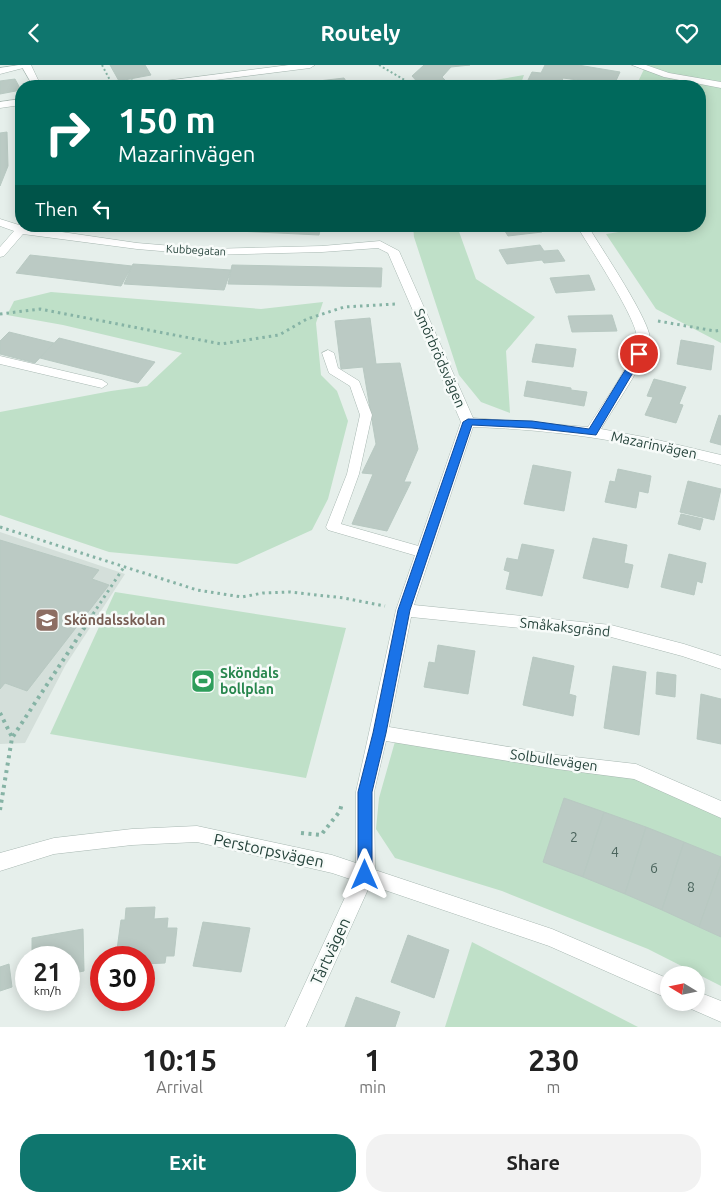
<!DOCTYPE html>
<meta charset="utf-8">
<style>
body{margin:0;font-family:Ubuntu,sans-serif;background:#f2f2f2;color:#222;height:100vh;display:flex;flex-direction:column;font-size:19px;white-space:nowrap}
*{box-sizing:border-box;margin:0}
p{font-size:16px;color:#767676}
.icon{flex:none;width:28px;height:28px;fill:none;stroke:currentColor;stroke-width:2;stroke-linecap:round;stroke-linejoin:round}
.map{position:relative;height:962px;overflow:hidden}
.sheet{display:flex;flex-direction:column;background:#fff;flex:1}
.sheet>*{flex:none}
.banner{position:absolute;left:15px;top:15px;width:691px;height:152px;border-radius:20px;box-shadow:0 2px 12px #0003;background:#00695c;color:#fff;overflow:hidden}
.needle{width:32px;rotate:280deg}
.controls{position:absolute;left:660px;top:901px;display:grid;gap:10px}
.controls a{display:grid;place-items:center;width:45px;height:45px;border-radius:50%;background:#fff;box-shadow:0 2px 12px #0003;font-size:25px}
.speed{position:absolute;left:15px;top:881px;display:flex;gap:10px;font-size:25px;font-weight:700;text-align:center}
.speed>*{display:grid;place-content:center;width:65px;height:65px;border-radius:50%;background:#fff;box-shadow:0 2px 12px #0003;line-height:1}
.speed small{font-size:12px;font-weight:400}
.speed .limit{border:8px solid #d22;background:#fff;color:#111}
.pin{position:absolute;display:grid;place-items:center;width:42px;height:42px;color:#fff;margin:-21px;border:2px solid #fff;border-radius:50%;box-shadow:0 1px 5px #0007}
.me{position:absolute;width:55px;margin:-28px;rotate:0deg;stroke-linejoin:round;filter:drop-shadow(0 0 4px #0008)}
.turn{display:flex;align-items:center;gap:18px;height:105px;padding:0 20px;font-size:22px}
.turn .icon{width:65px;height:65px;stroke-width:2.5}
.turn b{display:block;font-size:35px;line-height:42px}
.then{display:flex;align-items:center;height:48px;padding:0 20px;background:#0003;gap:10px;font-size:19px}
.eta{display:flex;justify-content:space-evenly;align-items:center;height:85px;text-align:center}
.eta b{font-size:30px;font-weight:700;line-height:35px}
.button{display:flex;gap:10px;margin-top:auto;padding:10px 20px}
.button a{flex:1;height:58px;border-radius:20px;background:#0f766e;color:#fff;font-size:20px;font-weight:700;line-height:58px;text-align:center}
.button a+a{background:#f2f2f2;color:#222}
header{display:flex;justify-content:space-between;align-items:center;height:65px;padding:0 20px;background:#0f766e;color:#fff;font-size:22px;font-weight:700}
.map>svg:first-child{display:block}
.built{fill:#d4dfda}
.green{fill:#bfe0c8}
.building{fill:#bbcac4;stroke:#b8c9c2}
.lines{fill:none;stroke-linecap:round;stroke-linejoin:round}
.lane-casing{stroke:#a8b8b2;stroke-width:1}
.street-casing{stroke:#a8b8b2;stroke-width:1}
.path-far2{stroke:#86b3a5;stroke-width:2;stroke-dasharray:2 2.5;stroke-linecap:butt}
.path-far1{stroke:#86b3a5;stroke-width:3;stroke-dasharray:2.5 4;stroke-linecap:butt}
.path{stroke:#86b3a5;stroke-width:4;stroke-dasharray:3 4.5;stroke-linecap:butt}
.lane{fill:#fff;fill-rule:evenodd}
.street{fill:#fff;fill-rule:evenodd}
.route{fill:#1a73e8;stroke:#114b97}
.labels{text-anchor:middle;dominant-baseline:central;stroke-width:5;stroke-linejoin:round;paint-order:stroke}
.far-street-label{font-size:11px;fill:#24423a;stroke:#f7fbf9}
.street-label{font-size:14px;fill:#24423a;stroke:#f7fbf9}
.education-label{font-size:14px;font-weight:bold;fill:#785e54;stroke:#f7fbf9;text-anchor:start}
.leisure-label{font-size:14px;font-weight:bold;fill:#27864d;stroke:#f7fbf9;text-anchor:start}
.near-number-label{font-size:14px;fill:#4a645c}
.near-street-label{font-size:16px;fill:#24423a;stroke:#f7fbf9}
</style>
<header><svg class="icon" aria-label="back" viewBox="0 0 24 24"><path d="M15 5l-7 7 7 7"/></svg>Routely<svg class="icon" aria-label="heart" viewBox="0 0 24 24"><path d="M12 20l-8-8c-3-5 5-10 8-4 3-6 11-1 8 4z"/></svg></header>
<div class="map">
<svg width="721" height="962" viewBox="0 0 721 962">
<rect width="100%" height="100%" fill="#e6efeb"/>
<path class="built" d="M0 467 125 509 65 601 25 678 0 679Z"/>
<g class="green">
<path d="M646 0H721V278L656 244 606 169 657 161H700V21H636Z"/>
<path d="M524 10 520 21H485L495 15Z"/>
<path d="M413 161H457L476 214 535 252 506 286 510 348 481 337 459 310 414 172Z"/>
<path d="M51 227 261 244 323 237 316 258 321 310 337 326 348 356 328 434 312 465 237 499 109 487 0 450V347L111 326 147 321 182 288 63 260 7 250 14 236Z"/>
<path d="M115 527 346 563 306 713 50 669Z"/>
<path d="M396 673 652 715 721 747V921L648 884 502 826 395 793 376 764 379 733Z"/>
<path d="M472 877 638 962H445Z"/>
</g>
<g class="building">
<path d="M110 0H145L151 10 119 16Z"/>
<path d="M424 0H470L451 2 442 12 447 17 461 20 460 21H421L412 11Z"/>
<path d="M545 0H578L620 7 614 20 563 13 561 19 564 20V21H525L532 7 541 8Z"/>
<path d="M344 13 349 21H276Z"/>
<path d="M15 14 21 25 0 29V16Z"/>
<path d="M7 67 8 101 0 121V68Z"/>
<path d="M217 161H321L319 170 216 165Z"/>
<path d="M502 161H539L542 167 508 171Z"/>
<path d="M540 180 544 186 558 185 565 196 544 198 542 195 507 199 499 185Z"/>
<path d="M30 190 132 201 121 221 16 208Z"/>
<path d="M133 199 231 205 224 225 124 219Z"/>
<path d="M232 200 382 203 381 222 228 219Z"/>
<path d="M589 210 595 225 556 228 550 213Z"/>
<path d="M612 250 617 266 572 267 568 251Z"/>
<path d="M370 253 376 299 400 298 418 384 404 417H411L387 466 352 459 373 409 362 408 376 379 363 302 341 304 335 256Z"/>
<path d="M9 267 54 278 35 298 0 289V276Z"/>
<path d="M59 273 155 297 138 318 40 293Z"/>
<path d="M681 275 714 281 711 305 677 299Z"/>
<path d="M536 279 576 284 573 302 532 297Z"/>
<path d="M654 314 686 322 679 339 683 340 676 358 645 350 653 332 647 331Z"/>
<path d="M527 316 571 323V325L587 327 584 341 524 331Z"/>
<path d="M719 350 721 351V380L710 377Z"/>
<path d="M533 400 571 407 564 446 524 439Z"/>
<path d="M618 404 651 411 648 428 639 426 636 443 605 437 610 416 615 417Z"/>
<path d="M688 416 721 424 714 455 680 447Z"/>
<path d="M681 449 703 454 700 465 678 459Z"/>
<path d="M593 473 627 480 624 498 633 500 628 523 583 513Z"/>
<path d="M0 475 99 505 92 514 109 520 27 626 5 618 0 624Z"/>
<path d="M522 479 554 485 542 531 506 524 510 507 504 505 507 493 518 495Z"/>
<path d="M669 489 706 498 702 518 697 516 694 530 661 522Z"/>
<path d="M438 580 475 586 468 629 424 622 429 597 435 598Z"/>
<path d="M533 592 574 601 569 629 576 631 573 651 523 640Z"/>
<path d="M613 601 646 607 639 670 604 663Z"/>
<path d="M657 607 676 610 675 632 656 629Z"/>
<path d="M701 629 721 634V679L697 674Z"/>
<path d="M564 733 604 747 583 812 543 797Z"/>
<path d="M604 747 646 762 625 829 583 812Z"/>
<path d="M646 762 684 777 662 845 625 829Z"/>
<path d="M684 777 721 792V800L699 862 662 845Z"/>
<path d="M721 800V872L699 862Z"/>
<path d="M155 842 154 854 168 853 167 863H177L174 891H166L165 898 144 899V892H116L121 855H125L126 843Z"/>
<path d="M203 857 250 863 241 907 193 901Z"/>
<path d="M83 864 84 906 69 909V892H32V873Z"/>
<path d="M408 870 449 885 434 933 391 917Z"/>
<path d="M9 899 12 922 0 926V902Z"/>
<path d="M356 932 400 947 395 962H345Z"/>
</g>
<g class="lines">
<g class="lane-casing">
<g id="lane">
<path d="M19 0 31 1 0 9V3Z"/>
<path d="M328 285 334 288 338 303 359 316 372 350 359 409 341 459 429 484 431 488 429 492 424 493 328 465 326 462 347 409 360 350 350 321 329 308 322 288Z"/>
<path d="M0 291 102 315 108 319 102 323 0 299Z"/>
</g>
</g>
<g class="street-casing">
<g id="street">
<path d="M21 0H31L41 21H33Z"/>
<path d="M289 0H315L310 3 168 21H144L149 18Z"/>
<path d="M632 0H646L669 8 721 17V23L664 12Z"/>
<path d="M21 34V40L0 43V37Z"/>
<path d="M0 154 19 160 21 158V161L137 178 208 184 322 181 380 176 399 186 473 353 588 362C600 343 635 294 637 275 640 258 588 180 577 161H588C599 180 653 259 650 276 646 297 613 343 601 364L649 373 721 390V400C635 377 562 365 473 362L414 540 611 560 684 579 721 591V604L682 591 611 572 411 552 389 662 557 690 636 699 721 736V753L634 714 557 704 386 676 374 727 375 805 552 864 669 914V934L549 881 370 820 306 962H285L353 815 332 808 197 777 132 780 54 789 0 806V788L54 773 132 764 197 761 332 790 356 798V727L396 545 461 357 388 188 378 183 322 187 208 190 137 184 23 169 4 191 0 192V182L14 166 0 161Z"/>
<path d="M696 926 721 936V957L689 943 686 938H696Z"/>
</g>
</g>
<g class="path-far2">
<path d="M102 0 112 19 135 15"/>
<path d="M379 0 415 21"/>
</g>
<g class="path-far1">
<path d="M0 249 40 244 221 279 279 270 307 254 344 242 396 239"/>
<path d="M658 256 715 266 721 265"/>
<path d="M0 462 197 525 242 532 263 528 290 527 344 533 385 541"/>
<path d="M93 549 124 502"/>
</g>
<g class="path">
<path d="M0 648 12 672"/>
<path d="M0 745 12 673 94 548"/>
<path d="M301 768 321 770 340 746 342 738"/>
</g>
<use href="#lane" class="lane"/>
<use href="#street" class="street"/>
</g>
<path class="route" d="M639 286 644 289 596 370 532 363 472 360 410 545 386 668 372 727V810L370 814 365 816 360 814 358 810V727L373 668 398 545 463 357 468 354 532 356 589 364 635 289Z"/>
<defs>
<g id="school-square" transform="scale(1.25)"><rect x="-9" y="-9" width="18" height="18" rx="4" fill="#8d6e63" stroke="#f7fbf9"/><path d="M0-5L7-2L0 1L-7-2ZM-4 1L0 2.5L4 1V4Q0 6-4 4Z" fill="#fff"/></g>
<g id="stadium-square" transform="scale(1.25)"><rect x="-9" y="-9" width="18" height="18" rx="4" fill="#2e9e5b" stroke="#f7fbf9"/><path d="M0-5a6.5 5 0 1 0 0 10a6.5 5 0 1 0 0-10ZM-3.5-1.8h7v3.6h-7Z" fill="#fff"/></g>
</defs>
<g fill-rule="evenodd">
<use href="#school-square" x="47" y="555"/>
<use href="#stadium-square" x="203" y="616"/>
</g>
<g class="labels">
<g class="far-street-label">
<text transform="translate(196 185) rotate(3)">Kubbegatan</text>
</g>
<g class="street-label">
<text transform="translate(440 293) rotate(66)">Smörbrödsvägen</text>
<text transform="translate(654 380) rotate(12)">Mazarinvägen</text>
<text transform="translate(565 562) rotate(6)">Småkaksgränd</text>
<text transform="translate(554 695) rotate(8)">Solbullevägen</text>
</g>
<g class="education-label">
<text x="64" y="555">Sköndalsskolan</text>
</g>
<g class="leisure-label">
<text x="220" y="608">Sköndals<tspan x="220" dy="16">bollplan</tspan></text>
</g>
<g class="near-number-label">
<text x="574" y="772">2</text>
<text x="615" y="787">4</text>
<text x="654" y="803">6</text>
<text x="691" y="822">8</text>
</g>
<g class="near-street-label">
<text transform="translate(269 785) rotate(12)">Perstorpsvägen</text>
<text transform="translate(330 886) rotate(-65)">Tårtvägen</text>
</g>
</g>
</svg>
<div class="controls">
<a><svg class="needle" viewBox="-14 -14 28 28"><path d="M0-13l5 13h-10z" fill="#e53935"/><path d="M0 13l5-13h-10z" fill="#767676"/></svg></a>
</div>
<div class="speed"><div>21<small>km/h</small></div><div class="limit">30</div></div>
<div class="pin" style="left:639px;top:289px;background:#d93025"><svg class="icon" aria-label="arrive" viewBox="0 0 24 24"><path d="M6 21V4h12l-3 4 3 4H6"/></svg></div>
<svg class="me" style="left:365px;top:810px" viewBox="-20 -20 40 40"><path d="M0-17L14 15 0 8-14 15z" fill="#1a73e8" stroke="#fff" stroke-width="4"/></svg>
<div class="banner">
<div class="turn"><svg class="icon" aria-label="right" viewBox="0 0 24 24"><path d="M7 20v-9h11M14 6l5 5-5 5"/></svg><div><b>150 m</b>Mazarinvägen</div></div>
<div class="then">Then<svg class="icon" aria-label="left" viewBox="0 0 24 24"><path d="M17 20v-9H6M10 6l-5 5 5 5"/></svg></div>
</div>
</div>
<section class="sheet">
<div class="eta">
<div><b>10:15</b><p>Arrival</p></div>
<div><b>1</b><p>min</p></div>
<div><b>230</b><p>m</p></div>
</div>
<div class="button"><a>Exit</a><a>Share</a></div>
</section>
